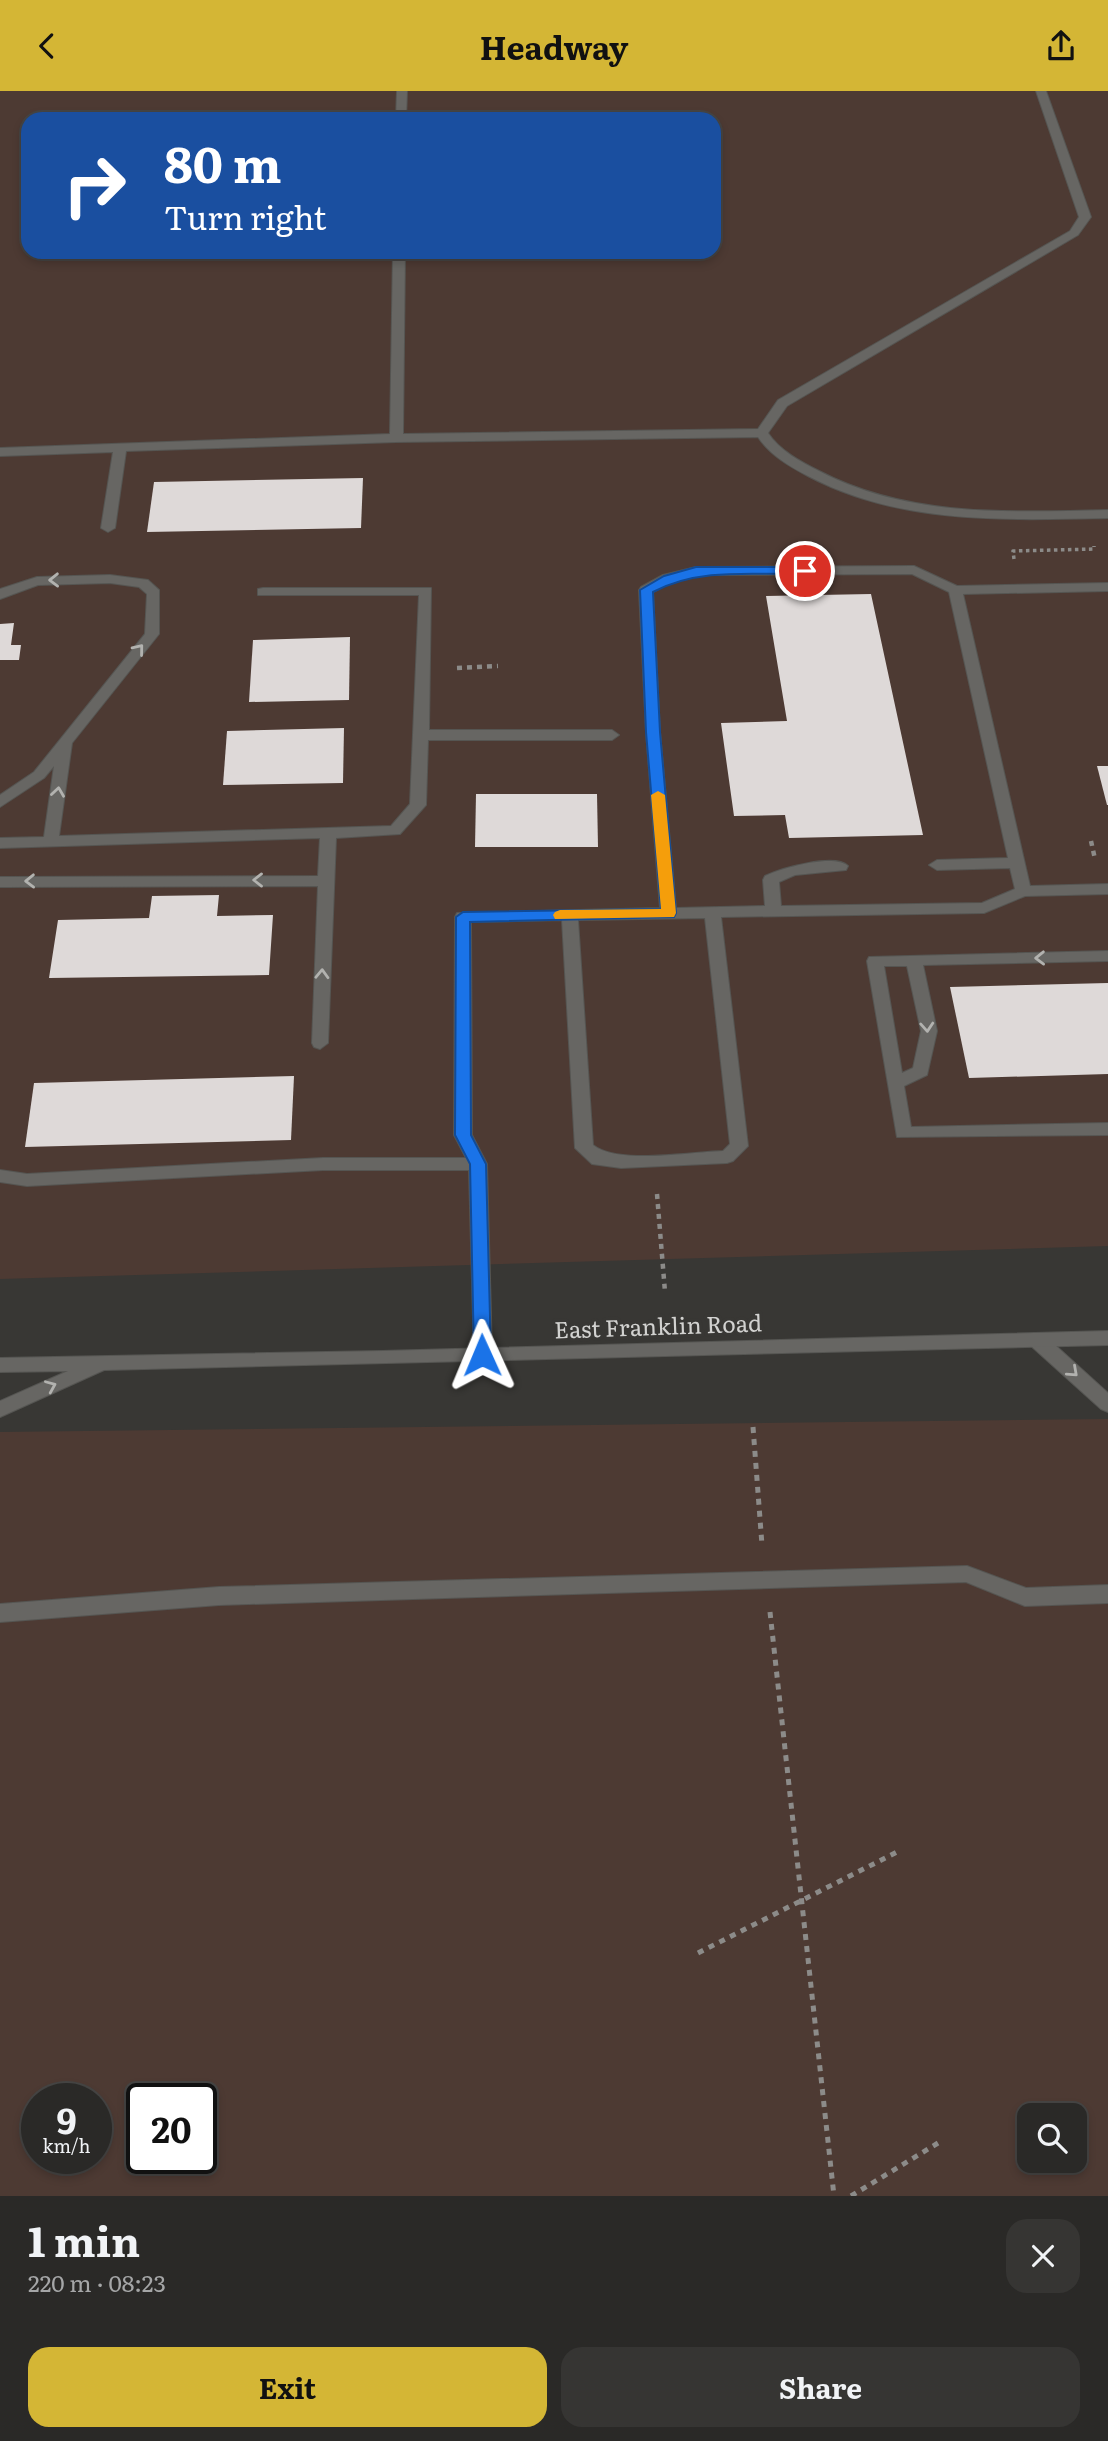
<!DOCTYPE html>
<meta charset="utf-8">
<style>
body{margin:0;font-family:Literata,serif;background:#363533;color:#f1f3f6;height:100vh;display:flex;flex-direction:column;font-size:26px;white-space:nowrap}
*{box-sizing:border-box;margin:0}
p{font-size:23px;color:#a5a6a7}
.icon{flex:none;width:38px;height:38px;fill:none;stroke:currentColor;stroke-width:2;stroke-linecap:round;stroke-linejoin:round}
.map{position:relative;height:2105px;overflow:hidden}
.side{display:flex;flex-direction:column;background:#2a2927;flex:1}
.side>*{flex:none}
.hud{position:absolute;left:21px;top:21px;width:700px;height:147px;border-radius:21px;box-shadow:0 4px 10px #0003,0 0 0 2px #464544;background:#1a4fa0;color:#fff;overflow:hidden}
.tools{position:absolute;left:1017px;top:2012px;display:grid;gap:14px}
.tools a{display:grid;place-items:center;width:70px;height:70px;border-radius:14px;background:#2a2927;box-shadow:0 4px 10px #0003,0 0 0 2px #464544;font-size:35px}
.speed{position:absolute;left:21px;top:1992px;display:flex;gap:14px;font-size:35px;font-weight:700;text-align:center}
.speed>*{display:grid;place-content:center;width:91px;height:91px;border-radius:50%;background:#2a2927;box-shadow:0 4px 10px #0003,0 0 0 2px #464544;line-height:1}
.speed small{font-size:18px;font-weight:400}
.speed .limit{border:4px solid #111;border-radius:10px;background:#fff;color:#111}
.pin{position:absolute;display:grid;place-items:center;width:60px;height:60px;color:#fff;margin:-30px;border:4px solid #fff;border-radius:50%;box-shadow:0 2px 7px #0007}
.me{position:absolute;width:77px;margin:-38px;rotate:359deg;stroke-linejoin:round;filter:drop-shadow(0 0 5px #0008)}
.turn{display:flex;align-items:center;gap:24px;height:147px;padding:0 28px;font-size:32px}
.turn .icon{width:91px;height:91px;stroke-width:2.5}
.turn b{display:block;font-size:49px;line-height:60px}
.round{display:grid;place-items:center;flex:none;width:74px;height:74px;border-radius:21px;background:#363533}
.head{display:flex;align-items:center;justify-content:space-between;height:119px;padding:0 28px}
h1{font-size:42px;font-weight:700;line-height:52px}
.primary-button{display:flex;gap:14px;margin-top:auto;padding:14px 28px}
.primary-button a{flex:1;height:80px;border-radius:21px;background:#d4b635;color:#111;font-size:28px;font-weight:700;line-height:80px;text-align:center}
.primary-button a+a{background:#363533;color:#f1f3f6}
header{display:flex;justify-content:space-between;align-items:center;height:91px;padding:0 28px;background:#d4b635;color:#111;font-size:32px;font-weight:700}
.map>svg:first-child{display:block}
.commercial{fill:#4d3a33;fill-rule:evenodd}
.building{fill:#ded9d8}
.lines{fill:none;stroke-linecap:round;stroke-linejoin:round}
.service-casing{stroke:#555552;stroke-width:2}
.secondary-casing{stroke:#555552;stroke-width:2}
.path-far2{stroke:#8c8b89;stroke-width:3.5;stroke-dasharray:3.5 3.5;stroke-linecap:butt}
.path-far1{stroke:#8c8b89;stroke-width:4.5;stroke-dasharray:5 5;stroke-linecap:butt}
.path{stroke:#8c8b89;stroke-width:5;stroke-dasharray:6 6;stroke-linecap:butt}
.service{fill:#676663;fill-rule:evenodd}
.secondary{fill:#676663;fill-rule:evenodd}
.oneway{stroke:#b2b2af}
.route{fill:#1a73e8;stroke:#114b97;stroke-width:2}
.slow{fill:#f59e0b}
.labels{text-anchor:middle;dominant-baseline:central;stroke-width:7;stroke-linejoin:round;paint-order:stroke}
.street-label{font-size:23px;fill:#d2d2d0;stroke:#383734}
</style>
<header><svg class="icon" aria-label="back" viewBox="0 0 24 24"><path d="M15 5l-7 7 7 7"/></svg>Headway<svg class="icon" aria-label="share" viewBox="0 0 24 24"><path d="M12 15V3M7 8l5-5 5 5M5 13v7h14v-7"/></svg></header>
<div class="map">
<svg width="1108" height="2105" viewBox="0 0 1108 2105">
<rect width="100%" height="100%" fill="#383734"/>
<g class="commercial">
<path d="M0 0H1108V1155L0 1188ZM28 28H714V161H28Z"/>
<path d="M1108 1328V2105H0V1341ZM37 2007H96V2067H37ZM142 2007H201V2067H142ZM1029 2025H1074V2070H1029Z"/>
</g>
<g class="building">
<path d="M363 387 361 437 147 441 154 391Z"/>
<path d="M871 503 923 744 789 747 785 724 734 725 721 632 787 630 766 505Z"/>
<path d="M14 532 11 554H21L19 569H0V533Z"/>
<path d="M350 546 349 609 249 611 253 549Z"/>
<path d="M344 637 343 692 223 694 227 640Z"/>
<path d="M1097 675H1108V714H1107Z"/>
<path d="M476 703H597L598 756H475Z"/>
<path d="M219 804 217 825 273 824 269 884 49 887 58 829 149 827 152 805Z"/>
<path d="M1108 892V983L969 987 950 896Z"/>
<path d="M294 985 291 1049 25 1056 34 992Z"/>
</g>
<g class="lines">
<g class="service-casing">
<g id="service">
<path d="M397 0H407L406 28H396Z"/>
<path d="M1036 0H1046L1091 126 1078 144 787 315 768 342C780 360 801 371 819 380 909 427 1010 421 1108 419V427C1006 429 901 434 808 385 789 375 770 364 758 346L396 351 126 360 115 437 108 441 101 437 113 361 0 365V357L390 343 393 161H405L403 343 758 338 778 309 1070 140 1079 126Z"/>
<path d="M914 475 957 495 1108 492V500L963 503 1030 795 1108 793V803L1025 805 984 822 721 826 748 1055 733 1070 727 1072 621 1077 592 1073 575 1057 562 829 471 831 472 1044 487 1073 492 1264 490 1269 483 1271 476 1269 474 1264 469 1079H323L27 1095 0 1091V1079L27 1083 323 1067H466L454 1044 455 826 457 822 660 817 646 641 639 499 641 496 663 484 696 476ZM912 483 949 501 1008 767 937 769 929 774 937 779 1010 777 1015 798 982 812 781 815 779 791 795 784 846 779 848 775C835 762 781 777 765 785L763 789 765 815 676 817 660 641 653 501 673 490 696 484ZM705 827 730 1053 723 1060C690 1061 618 1074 593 1054L578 829Z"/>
<path d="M110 484 148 489 159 499V543L72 652 59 745 391 735 410 713 419 504H258V498L263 497H431L429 639H612L619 644 612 649H428L426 714 400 743 336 747 328 952 320 958 314 956 312 952 318 795 0 796V786L318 785 320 747 0 757V747L44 746 54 675 44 687 0 716V704L34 681 145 543 147 503 139 496 110 492 38 494 0 508V498L37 486Z"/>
<path d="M1108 860V870L923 874 937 940 927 984 904 995 911 1036 1108 1032V1044L897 1046 867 870 869 866ZM884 875H907L921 940 913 977 902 982Z"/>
<path d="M1037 1242 1044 1244 1108 1302V1321L1101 1318 1030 1254 1028 1249 1030 1244Z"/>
<path d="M967 1475 1026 1497 1108 1494V1512L1025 1515 966 1491 219 1514 0 1531V1513L219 1496Z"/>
</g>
</g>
<g class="secondary-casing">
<path id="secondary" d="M1108 1240V1254L104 1279 0 1326V1310L68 1280 0 1281V1267L382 1260Z"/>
</g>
<path class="path-far2" d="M1014 468 1013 460 1094 458V455"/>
<g class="path-far1">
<path d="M457 577 498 575"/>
<path d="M1091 750 1095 768"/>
<path d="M657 1103 665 1201"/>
</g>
<g class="path">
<path d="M753 1336 762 1454"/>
<path d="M770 1521 834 2105"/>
<path d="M698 1862 899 1760"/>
<path d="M851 2105 938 2052"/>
</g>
<use href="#service" class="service"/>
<use href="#secondary" class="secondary"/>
</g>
<defs><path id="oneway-chevron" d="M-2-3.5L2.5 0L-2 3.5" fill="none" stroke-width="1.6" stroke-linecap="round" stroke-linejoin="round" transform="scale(1.75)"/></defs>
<g class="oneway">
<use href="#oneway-chevron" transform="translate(54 489) rotate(179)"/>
<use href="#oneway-chevron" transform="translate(139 558) rotate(-51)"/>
<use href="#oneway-chevron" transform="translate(58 701) rotate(-82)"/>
<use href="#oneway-chevron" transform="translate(258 789) rotate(-180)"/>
<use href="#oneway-chevron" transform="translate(30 790) rotate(179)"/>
<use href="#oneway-chevron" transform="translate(1040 867) rotate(179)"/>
<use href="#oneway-chevron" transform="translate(322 883) rotate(-88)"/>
<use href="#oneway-chevron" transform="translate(927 936) rotate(86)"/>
<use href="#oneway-chevron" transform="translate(1073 1281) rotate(42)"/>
<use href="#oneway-chevron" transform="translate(51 1295) rotate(-23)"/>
</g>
<path class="route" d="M696 476H805L812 480 805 483C754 484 700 476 653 501L660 641 676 822 674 826 470 831 471 1044 486 1073 491 1264 489 1268H476L474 1264 470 1073 455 1044 456 826 463 821 661 818 646 641 640 499 664 485Z"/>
<path class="slow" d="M658 700 665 704 676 822 674 826 555 828 553 824 555 821 560 819 661 818 651 704Z"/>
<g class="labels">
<g class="street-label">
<text transform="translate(658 1234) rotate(-2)">East Franklin Road</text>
</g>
</g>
</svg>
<div class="tools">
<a><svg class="icon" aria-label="search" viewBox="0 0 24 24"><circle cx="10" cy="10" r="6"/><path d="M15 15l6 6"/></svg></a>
</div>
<div class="speed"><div>9<small>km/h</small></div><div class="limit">20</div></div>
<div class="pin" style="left:805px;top:480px;background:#d93025"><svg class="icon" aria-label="arrive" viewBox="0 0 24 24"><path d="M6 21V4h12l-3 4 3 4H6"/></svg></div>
<svg class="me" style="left:482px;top:1264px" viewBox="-20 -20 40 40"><path d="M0-17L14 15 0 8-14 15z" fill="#1a73e8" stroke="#fff" stroke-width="4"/></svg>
<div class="hud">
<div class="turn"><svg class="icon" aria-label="right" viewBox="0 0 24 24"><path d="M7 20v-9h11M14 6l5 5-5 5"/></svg><div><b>80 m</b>Turn right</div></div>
</div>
</div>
<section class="side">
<div class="head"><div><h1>1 min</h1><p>220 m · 08:23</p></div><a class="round"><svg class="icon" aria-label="close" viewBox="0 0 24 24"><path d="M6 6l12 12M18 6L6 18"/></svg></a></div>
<div class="primary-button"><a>Exit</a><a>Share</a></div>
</section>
